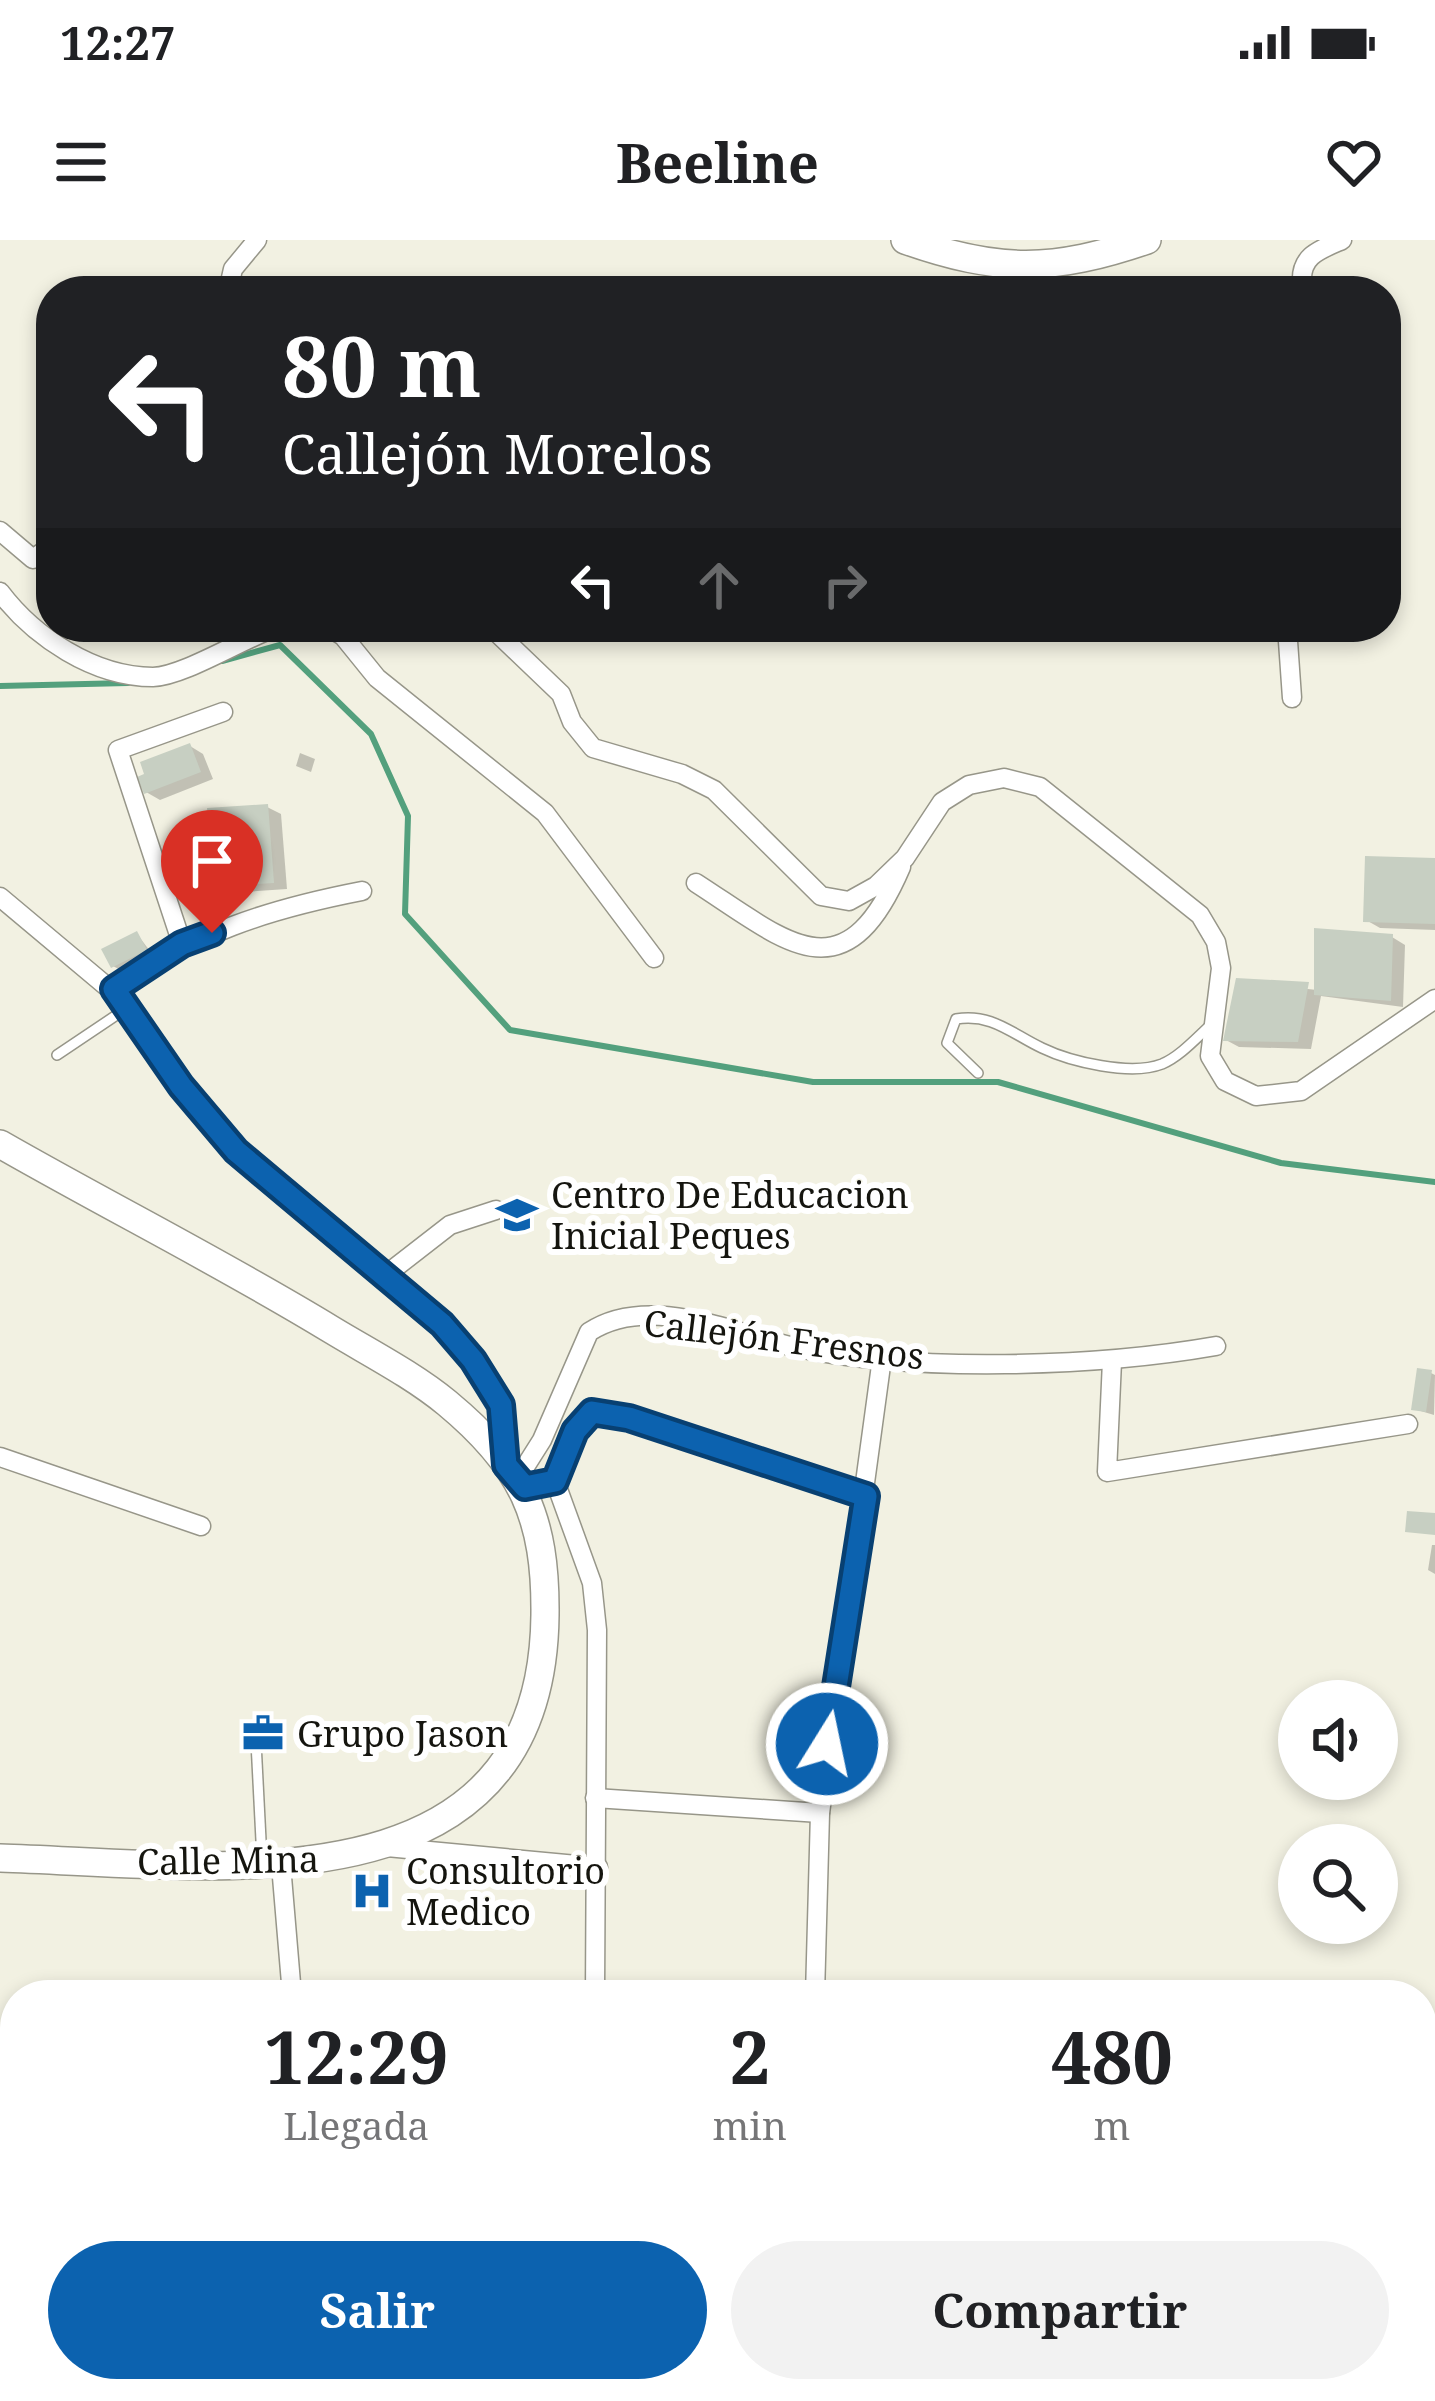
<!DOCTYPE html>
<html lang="es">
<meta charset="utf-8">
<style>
body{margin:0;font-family:"Noto Serif",serif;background:#f2f2f2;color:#202124;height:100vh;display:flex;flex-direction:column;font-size:45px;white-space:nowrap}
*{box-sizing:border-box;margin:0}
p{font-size:39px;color:#757577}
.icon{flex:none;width:66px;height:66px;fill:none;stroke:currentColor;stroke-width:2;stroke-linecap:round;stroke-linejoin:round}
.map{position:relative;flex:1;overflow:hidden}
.side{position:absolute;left:0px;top:1740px;width:1437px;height:423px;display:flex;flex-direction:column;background:#fff;border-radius:48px 48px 0 0;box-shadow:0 6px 18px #0003}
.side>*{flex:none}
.hud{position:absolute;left:36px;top:36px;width:1365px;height:366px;border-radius:48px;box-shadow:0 6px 18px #0003;background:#202124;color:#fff;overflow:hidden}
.tools{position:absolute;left:1278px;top:1440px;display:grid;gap:24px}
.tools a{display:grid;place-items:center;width:120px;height:120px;border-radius:50%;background:#fff;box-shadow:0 6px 18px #0003;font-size:60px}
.pin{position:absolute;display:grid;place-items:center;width:102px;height:102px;color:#fff;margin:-123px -51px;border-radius:50% 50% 50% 0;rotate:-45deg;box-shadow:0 0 12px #0007}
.pin .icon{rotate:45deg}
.me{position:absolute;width:132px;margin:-66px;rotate:10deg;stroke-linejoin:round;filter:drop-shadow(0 0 9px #0008)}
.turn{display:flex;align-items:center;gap:42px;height:252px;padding:0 48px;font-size:54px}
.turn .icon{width:156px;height:156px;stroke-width:2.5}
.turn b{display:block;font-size:84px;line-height:102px}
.lanes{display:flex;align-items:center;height:114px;padding:0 48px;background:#0003;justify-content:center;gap:60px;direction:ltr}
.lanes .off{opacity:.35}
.eta{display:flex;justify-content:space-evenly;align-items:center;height:204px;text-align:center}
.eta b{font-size:72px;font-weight:700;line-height:84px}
.button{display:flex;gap:24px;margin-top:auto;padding:24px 48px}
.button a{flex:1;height:138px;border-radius:72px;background:#0c62af;color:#fff;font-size:48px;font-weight:700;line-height:138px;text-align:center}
.button a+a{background:#f2f2f2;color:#202124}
.status{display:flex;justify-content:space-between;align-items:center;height:84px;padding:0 60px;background:#fff;direction:ltr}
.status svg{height:33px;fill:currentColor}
header{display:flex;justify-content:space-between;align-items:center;height:156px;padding:0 48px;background:#fff;font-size:54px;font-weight:700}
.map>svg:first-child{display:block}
.shadow{fill:#0003}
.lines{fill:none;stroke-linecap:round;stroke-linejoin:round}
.stream{stroke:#53a07d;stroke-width:6}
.building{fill:#c7cfc2}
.lane-casing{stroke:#979689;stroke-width:12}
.street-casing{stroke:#979689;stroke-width:21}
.secondary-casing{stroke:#979689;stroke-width:30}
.lane{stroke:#fff;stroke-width:9}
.street{stroke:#fff;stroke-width:18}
.secondary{stroke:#fff;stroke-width:27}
.route-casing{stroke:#084072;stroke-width:30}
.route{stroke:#0c62af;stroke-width:21}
.labels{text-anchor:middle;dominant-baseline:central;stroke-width:12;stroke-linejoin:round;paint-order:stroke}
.poi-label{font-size:36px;fill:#15150f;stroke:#fff;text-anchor:start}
.street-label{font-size:36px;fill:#15150f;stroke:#fff}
</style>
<div class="status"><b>12:27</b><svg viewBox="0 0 49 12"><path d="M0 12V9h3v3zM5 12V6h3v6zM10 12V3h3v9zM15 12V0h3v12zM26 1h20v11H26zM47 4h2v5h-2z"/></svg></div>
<header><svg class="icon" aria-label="menu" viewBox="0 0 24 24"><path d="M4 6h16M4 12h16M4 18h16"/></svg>Beeline<svg class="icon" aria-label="heart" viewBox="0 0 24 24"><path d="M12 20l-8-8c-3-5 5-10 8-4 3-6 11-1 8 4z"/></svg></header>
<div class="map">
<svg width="1435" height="2161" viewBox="0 0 1435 2161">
<rect width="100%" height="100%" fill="#f2f1e2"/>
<g class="shadow">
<path d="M190 506 203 514 213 539 160 560 146 552Z"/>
<path d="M300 513 315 519 311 532 296 526Z"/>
<path d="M267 567 281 574 287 649 230 653 216 645Z"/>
<path d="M1435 621V690L1380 688 1366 680Z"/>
<path d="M137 694 153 715 122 731 113 726Z"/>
<path d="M1392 697 1405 705 1403 767 1321 756 1311 809 1239 807 1226 800 1238 741 1317 750Z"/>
<path d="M1431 1133 1435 1135 1434 1175 1414 1169Z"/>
<path d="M1432 1305H1435V1334L1428 1330Z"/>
</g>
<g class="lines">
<g class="stream">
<path d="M222 421 280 405 371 494 408 576 405 674 510 790 813 842H998L1281 923 1435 942"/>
<path d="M0 446 128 443"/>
</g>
</g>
<g class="building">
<path d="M190 503 201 532 144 554 137 537 144 534 140 522Z"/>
<path d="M268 564 274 643 213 647 207 568Z"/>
<path d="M1365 616 1435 618V684L1363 682Z"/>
<path d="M1314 688 1393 694 1391 761 1314 755Z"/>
<path d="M137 691 147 710 111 728 101 709Z"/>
<path d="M1236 738 1309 742 1298 802 1223 801Z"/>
<path d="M1417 1128 1432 1130 1426 1172 1411 1170Z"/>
<path d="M1407 1271 1435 1273V1295L1405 1292Z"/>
<path d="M13 1786H15V1854L0 1851Z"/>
</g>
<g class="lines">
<g class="lane-casing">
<g id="lane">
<path d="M57 815 130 766"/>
<path d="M978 833 947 803 956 779C992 773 1012 794 1042 808 1071 822 1131 836 1162 824 1181 816 1198 796 1213 783"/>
<path d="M256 1502 262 1620"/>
</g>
</g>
<g class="street-casing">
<g id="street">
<path d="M228 51 233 29 257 0"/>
<path d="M1312 51 1302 43C1300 16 1319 10 1342 0"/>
<path d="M0 291 33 319 51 306"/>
<path d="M0 352C34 397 94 437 153 437 184 436 244 398 277 387"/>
<path d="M328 387 343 396 377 438 545 573 654 718"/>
<path d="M491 387 561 454 572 482 593 508 682 534 714 550 821 656 849 661 876 646 905 618 942 562 969 545 1004 538 1040 547 1200 675 1216 702 1221 728 1210 816 1225 841 1256 856 1301 851 1435 759"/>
<path d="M1287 387 1292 458"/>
<path d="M696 643C786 701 844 760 901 627"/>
<path d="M0 657 130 766 181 846 236 911 442 1084 473 1120 501 1165 506 1221"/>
<path d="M182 704 118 510 223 472"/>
<path d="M114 749C197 693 264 670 362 651"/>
<path d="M383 1037 450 985 496 970"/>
<path d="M1112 1121 1107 1232 1408 1184"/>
<path d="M0 1217 201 1286"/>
<path d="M518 1238 542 1200 589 1092C648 1053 733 1093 794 1107 913 1133 1096 1127 1216 1106"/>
<path d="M555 1241 592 1343 597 1390 595 1755"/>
<path d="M555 1241 575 1191 592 1172 629 1178 866 1256"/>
<path d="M595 1558 820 1573"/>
<path d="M387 1607 598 1627"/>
<path d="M281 1625 292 1755"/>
<path d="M815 1755 820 1573 882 1118"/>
<path d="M0 1864 15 1867"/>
<path d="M1422 1896 1435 1899"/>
<path d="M1422 2043 1435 2018"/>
<path d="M1422 2125 1435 2132"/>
<path d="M135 2161 144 2148"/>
<path d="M361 2161 367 2148"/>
<path d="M641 2161 648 2148"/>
<path d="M1000 2161 1005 2148"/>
</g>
</g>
<g class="secondary-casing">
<g id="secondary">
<path d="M905 0C999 33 1053 32 1147 0"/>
<path d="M0 904C110 967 224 1024 332 1090 370 1113 413 1135 447 1163 523 1226 546 1278 545 1375 542 1680 206 1624 0 1618"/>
</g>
</g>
<use href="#lane" class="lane"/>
<use href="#street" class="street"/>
<use href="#secondary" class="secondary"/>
</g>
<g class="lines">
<g class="route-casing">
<path id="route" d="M212 693 182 704 114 749 181 846 236 911 442 1084 473 1120 501 1165 506 1225 525 1247 555 1241 575 1191 592 1172 629 1178 866 1256 827 1504"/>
</g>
<use href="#route" class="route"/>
</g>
<defs>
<g id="school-bare" transform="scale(3.24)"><path d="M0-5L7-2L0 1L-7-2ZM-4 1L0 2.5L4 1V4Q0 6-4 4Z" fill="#0c62af" stroke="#fff" stroke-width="2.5" paint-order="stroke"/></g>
<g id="office-bare" transform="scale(3.24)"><path d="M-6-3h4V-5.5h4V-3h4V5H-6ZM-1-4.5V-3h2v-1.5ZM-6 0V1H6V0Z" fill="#0c62af" stroke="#fff" stroke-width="2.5" paint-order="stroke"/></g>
<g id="hospital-bare" transform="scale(3.24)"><path d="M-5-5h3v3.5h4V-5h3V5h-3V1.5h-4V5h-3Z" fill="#0c62af" stroke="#fff" stroke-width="2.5" paint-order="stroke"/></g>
</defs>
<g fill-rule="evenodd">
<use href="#school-bare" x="517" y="975"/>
<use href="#office-bare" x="263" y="1493"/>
<use href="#hospital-bare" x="372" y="1651"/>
</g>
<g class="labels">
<g class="poi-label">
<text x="551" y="954">Centro De Educacion<tspan x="551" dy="41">Inicial Peques</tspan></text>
<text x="297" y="1493">Grupo Jason</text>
<text x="406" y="1630">Consultorio<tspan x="406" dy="41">Medico</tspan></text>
</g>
<g class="street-label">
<text transform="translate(784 1099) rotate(7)">Callejón Fresnos</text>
<text transform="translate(228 1620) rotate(-1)">Calle Mina</text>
</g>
</g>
</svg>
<div class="tools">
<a><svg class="icon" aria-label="sound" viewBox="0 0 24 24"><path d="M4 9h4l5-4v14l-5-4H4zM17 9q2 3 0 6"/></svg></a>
<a><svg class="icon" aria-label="search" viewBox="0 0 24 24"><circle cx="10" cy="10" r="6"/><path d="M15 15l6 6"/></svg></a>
</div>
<div class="pin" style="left:212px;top:693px;background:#d93025"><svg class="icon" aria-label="arrive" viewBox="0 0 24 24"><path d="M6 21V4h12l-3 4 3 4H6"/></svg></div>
<svg class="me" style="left:827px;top:1504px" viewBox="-20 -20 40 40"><circle r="17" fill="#0c62af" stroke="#fff" stroke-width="3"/><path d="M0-11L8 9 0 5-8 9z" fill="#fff"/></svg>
<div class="hud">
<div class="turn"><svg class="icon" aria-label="left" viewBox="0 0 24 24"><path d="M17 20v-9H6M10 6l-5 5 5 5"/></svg><div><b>80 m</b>Callejón Morelos</div></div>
<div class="lanes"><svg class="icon" aria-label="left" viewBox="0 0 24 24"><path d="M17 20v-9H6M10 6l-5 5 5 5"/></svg><svg class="icon off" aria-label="ahead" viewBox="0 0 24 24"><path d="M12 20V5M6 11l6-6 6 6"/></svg><svg class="icon off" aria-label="right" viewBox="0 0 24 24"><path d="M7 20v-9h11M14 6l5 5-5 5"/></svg></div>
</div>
<section class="side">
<div class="eta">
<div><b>12:29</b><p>Llegada</p></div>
<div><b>2</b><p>min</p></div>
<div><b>480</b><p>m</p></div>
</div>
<div class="button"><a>Salir</a><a>Compartir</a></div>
</section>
</div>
